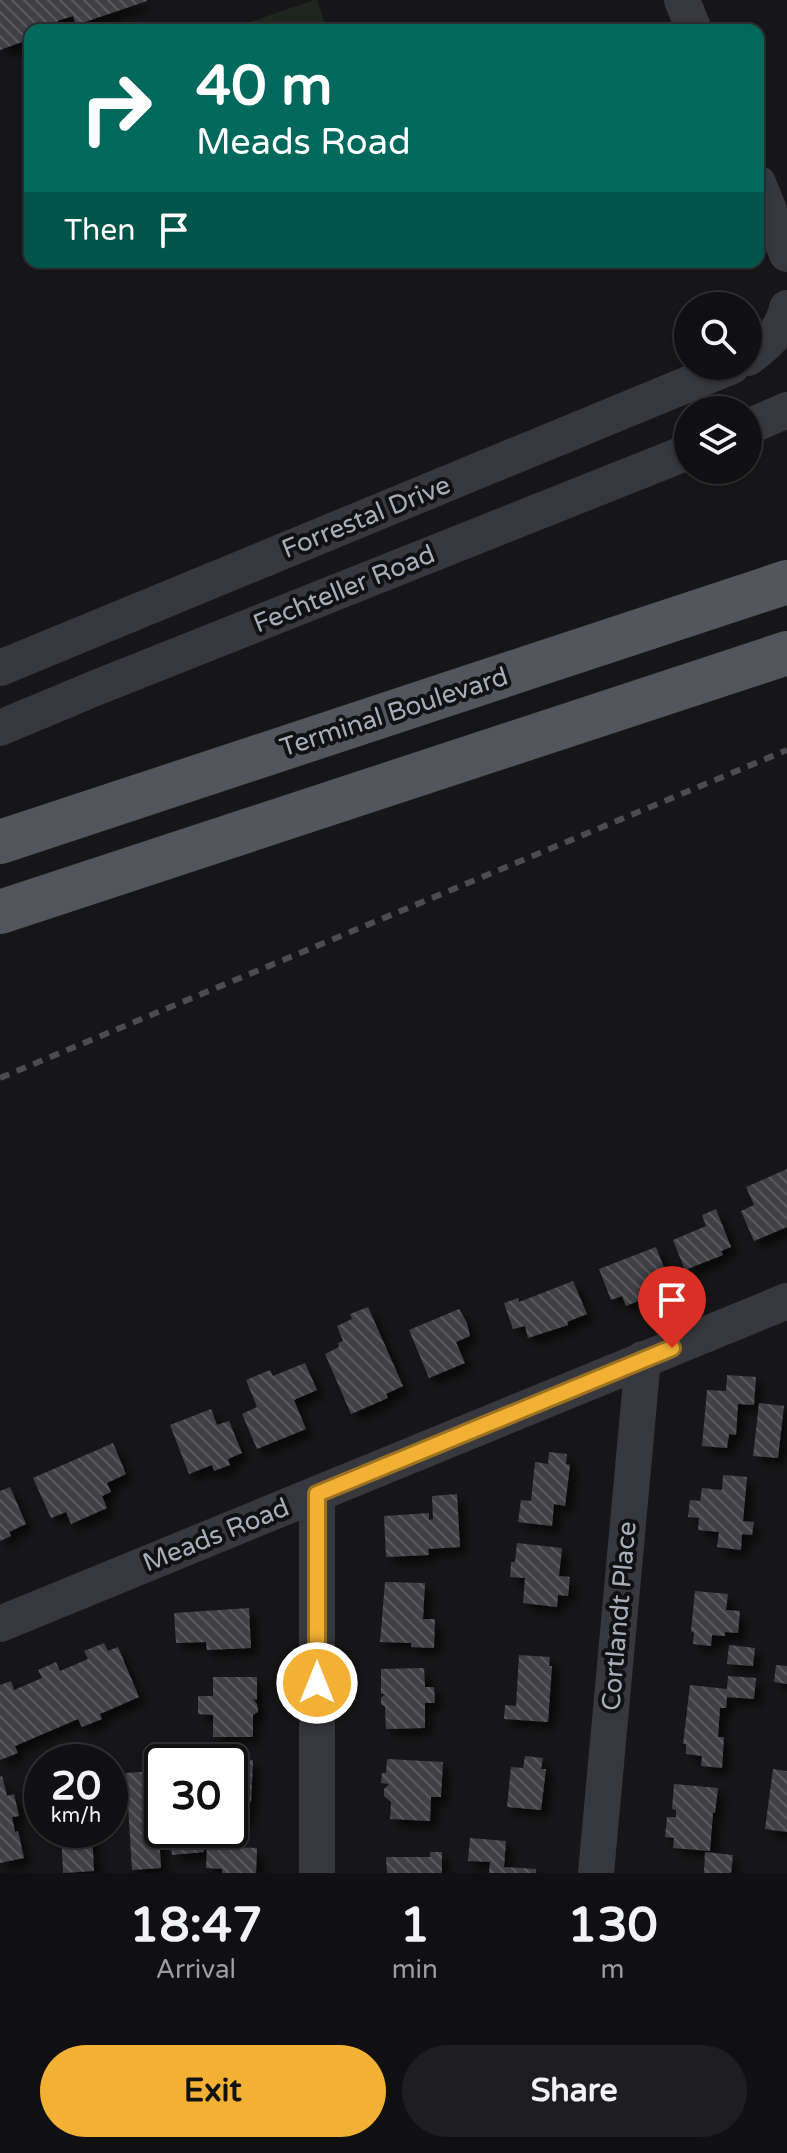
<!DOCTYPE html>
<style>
body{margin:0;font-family:"Varela Round",sans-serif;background:#1e1e20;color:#f1f3f6;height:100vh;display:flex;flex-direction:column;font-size:30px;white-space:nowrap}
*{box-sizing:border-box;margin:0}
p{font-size:26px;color:#9c9d9f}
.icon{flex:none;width:44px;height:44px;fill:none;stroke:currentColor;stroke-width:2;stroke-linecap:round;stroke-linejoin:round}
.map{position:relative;height:1873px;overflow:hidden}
.drawer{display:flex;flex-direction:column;background:#101012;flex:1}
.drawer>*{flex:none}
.banner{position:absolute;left:24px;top:24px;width:740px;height:244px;border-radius:16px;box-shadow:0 2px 6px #0004,0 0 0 2px #303032;background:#00695c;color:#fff;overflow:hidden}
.fabs{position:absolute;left:674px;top:292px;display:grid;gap:16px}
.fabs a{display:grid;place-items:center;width:88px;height:88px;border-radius:50%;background:#101012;box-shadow:0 2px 6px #0004,0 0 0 2px #303032;font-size:40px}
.speed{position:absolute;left:24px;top:1744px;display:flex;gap:16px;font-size:40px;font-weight:700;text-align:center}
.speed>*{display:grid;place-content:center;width:104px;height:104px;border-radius:50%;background:#101012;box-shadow:0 2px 6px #0004,0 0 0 2px #303032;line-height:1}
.speed small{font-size:20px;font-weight:400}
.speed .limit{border:4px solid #111;border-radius:12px;background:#fff;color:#111}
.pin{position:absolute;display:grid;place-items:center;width:68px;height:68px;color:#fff;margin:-82px -34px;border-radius:50% 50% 50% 0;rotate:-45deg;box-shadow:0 0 8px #0007}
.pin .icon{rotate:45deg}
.me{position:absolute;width:88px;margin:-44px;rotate:0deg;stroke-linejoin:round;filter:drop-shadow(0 0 6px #0008)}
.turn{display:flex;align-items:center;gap:28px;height:168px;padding:0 40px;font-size:36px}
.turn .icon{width:104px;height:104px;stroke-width:2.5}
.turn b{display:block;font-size:56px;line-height:68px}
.then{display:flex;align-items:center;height:76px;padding:0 40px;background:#0003;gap:16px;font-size:30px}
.eta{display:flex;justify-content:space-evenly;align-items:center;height:136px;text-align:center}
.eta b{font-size:48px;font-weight:700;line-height:56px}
.button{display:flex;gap:16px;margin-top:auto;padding:16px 40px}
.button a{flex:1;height:92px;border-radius:48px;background:#f2b134;color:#111;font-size:32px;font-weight:700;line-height:92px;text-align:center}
.button a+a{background:#1e1e20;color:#f1f3f6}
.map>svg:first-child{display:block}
.park{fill:#1e261f}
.building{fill:url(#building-back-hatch);filter:url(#shadow)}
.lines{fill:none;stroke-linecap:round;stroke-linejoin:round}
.minor{stroke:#37383d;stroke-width:36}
.major{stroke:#53555c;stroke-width:44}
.rail{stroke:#4a4c52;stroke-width:6;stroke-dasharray:10 8;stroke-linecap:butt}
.route-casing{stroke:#9d7322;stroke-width:20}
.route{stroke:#f2b134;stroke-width:14}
.labels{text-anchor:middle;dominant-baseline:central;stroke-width:8;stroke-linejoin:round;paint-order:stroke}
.street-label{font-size:26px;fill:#a8adb8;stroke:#111113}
</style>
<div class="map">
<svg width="787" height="1873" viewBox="0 0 787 1873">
<defs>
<pattern id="building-back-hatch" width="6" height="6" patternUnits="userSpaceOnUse" patternTransform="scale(2)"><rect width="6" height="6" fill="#404145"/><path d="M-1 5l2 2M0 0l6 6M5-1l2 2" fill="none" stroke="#595a5e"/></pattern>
<filter id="shadow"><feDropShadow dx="7" dy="7" stdDeviation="4" flood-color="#0009"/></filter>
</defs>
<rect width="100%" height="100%" fill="#161618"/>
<path class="park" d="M314 0H317L327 30H227Z"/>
<g class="building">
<path d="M0 0H147V1L76 25 73 16 57 21 60 29 57 30H30V39L0 50Z"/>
<path d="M787 1169V1227L754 1241 741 1211 754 1205 746 1187Z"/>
<path d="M716 1209 731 1247 721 1251 723 1255 685 1270 673 1240 706 1226 702 1215Z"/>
<path d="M656 1247 668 1278 639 1289 643 1299 626 1306 622 1296 611 1300 599 1269Z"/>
<path d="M573 1281 587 1314 567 1322 568 1325 528 1338 525 1326 513 1329 504 1303 518 1298 519 1302Z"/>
<path d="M368 1307 403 1386 386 1394 388 1398 351 1414 325 1354 339 1347 338 1343 343 1341 337 1326 352 1319 350 1314Z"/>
<path d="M459 1309 467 1323 470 1336 456 1342 465 1363 429 1378 409 1330Z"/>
<path d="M305 1363 317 1390 294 1400 306 1429 257 1449 242 1414 257 1407 246 1380 270 1370 273 1376Z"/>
<path d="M727 1375 756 1377 754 1405 738 1404 736 1435 729 1434 727 1448 702 1446 707 1390 726 1391Z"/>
<path d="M759 1403 784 1406 778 1458 753 1456Z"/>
<path d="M211 1409 217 1425 229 1421 242 1453 228 1459 230 1465 214 1471 212 1465 189 1474 170 1425Z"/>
<path d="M113 1443 126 1474 107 1483 111 1492 102 1496 107 1508 71 1524 66 1512 51 1518 33 1478Z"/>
<path d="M549 1452 567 1454 566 1464 570 1465 565 1506 554 1504 552 1526 518 1522 521 1500 531 1501 535 1462 548 1464Z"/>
<path d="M723 1475 747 1477 743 1521 754 1522 752 1535 742 1534 741 1550 717 1547 719 1532 698 1530 699 1518 688 1517 690 1500 700 1501 702 1488 722 1490Z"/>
<path d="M10 1487 26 1524 9 1532 11 1536 0 1541V1491Z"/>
<path d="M457 1494 460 1547 428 1549 429 1555 386 1557 384 1516 429 1513V1520L433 1519 432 1496Z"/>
<path d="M517 1543 562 1548 559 1576 570 1577 568 1596 558 1595 557 1607 523 1603 525 1578 510 1577 511 1562H515Z"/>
<path d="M385 1582 425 1583 423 1619H435L434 1648 411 1647V1643L380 1642Z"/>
<path d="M695 1591 728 1594 726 1610 740 1611 738 1633 725 1632V1636L712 1635 711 1646 693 1644 694 1633 691 1631Z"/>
<path d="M249 1608 251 1648 207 1650 206 1642 176 1643 174 1613Z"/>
<path d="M104 1643 108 1651 118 1647 139 1697 100 1714 102 1719 82 1727 78 1719 15 1746 18 1753 0 1760V1685L11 1681 14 1690 42 1678 38 1670 56 1662 60 1671 88 1659 84 1651Z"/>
<path d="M729 1645 755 1648 753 1666 727 1664Z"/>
<path d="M519 1655 550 1657 549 1666H552L548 1722 504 1719 505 1705 516 1706Z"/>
<path d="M776 1665 787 1666V1684L774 1682Z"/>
<path d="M424 1668 425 1687H434L435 1703H425V1728L386 1729 385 1707 381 1704V1698L385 1694H381V1669Z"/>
<path d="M728 1676 756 1678 754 1699 727 1697 726 1708H720L718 1737H724L722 1768 701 1766 702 1756 686 1754V1744H683L690 1685 727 1689Z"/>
<path d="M213 1677H257V1700L253 1699 257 1704 258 1712 253 1715V1737H213V1715L198 1714V1696H213Z"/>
<path d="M525 1756 543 1758 541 1769H546L541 1810 507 1807 511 1767 523 1768Z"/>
<path d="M208 1758 253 1760 251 1802H248L247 1820 230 1819V1762H208Z"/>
<path d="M387 1759 443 1762 441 1797H431L430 1821 390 1819 391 1802 384 1796V1789L389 1784 381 1783 382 1773H386Z"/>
<path d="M773 1769 787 1771V1832L765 1829Z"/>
<path d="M155 1771 161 1868 132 1870 126 1773Z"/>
<path d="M2 1776 7 1796 14 1794 19 1816 12 1817 15 1832 18 1831 24 1858 0 1863V1777Z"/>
<path d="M674 1784 718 1788 715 1813H713L710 1851 673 1848 674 1838 665 1837 667 1817H676V1810L672 1809Z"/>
<path d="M61 1830H92L94 1871 63 1873Z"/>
<path d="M202 1832 204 1852 172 1855 170 1835Z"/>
<path d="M470 1838 506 1841 504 1867 536 1869V1873H489L490 1862 468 1861Z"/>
<path d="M207 1846 257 1848 256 1873H222V1869L206 1868Z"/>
<path d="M430 1852H442V1873H387L386 1857H430Z"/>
<path d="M705 1852 733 1855 731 1873H704Z"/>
</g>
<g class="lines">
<g class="minor">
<path d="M682 0 694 30"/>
<path d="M758 183 787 254"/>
<path d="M748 358C766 345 782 331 787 308"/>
<path d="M748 427 787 410"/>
<path d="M0 668 732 366"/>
<path d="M0 728 93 689 688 452"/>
<path d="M0 1624 787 1301"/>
<path d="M317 1873V1494"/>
<path d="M596 1873 643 1359"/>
</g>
<g class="major">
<path d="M0 842 787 582"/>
<path d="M0 912 787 653"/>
</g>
<path class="rail" d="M0 1078 787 750"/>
</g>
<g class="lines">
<g class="route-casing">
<path id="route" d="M317 1683V1494L672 1348"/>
</g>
<use href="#route" class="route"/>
</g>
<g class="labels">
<g class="street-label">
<text transform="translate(366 517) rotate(-22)">Forrestal Drive</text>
<text transform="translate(344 589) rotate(-22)">Fechteller Road</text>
<text transform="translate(394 712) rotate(-18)">Terminal Boulevard</text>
<text transform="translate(216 1535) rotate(-22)">Meads Road</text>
<text transform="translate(619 1616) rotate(-85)">Cortlandt Place</text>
</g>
</g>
</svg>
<div class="fabs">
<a><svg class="icon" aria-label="search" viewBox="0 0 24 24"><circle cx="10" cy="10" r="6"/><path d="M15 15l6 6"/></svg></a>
<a><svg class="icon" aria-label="layers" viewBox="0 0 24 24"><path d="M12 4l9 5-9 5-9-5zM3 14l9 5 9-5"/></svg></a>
</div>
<div class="speed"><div>20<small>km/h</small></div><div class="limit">30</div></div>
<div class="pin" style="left:672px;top:1348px;background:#d93025"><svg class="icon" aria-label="arrive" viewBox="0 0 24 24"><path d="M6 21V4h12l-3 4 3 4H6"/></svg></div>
<svg class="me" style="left:317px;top:1683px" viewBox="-20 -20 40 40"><circle r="17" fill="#f2b134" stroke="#fff" stroke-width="3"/><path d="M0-11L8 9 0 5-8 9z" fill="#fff"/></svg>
<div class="banner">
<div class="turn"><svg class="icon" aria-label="right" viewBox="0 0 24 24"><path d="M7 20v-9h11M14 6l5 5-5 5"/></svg><div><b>40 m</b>Meads Road</div></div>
<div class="then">Then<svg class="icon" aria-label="arrive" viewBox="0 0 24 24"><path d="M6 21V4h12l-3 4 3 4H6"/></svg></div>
</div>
</div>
<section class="drawer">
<div class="eta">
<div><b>18:47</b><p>Arrival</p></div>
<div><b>1</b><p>min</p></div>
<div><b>130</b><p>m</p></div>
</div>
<div class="button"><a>Exit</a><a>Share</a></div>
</section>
